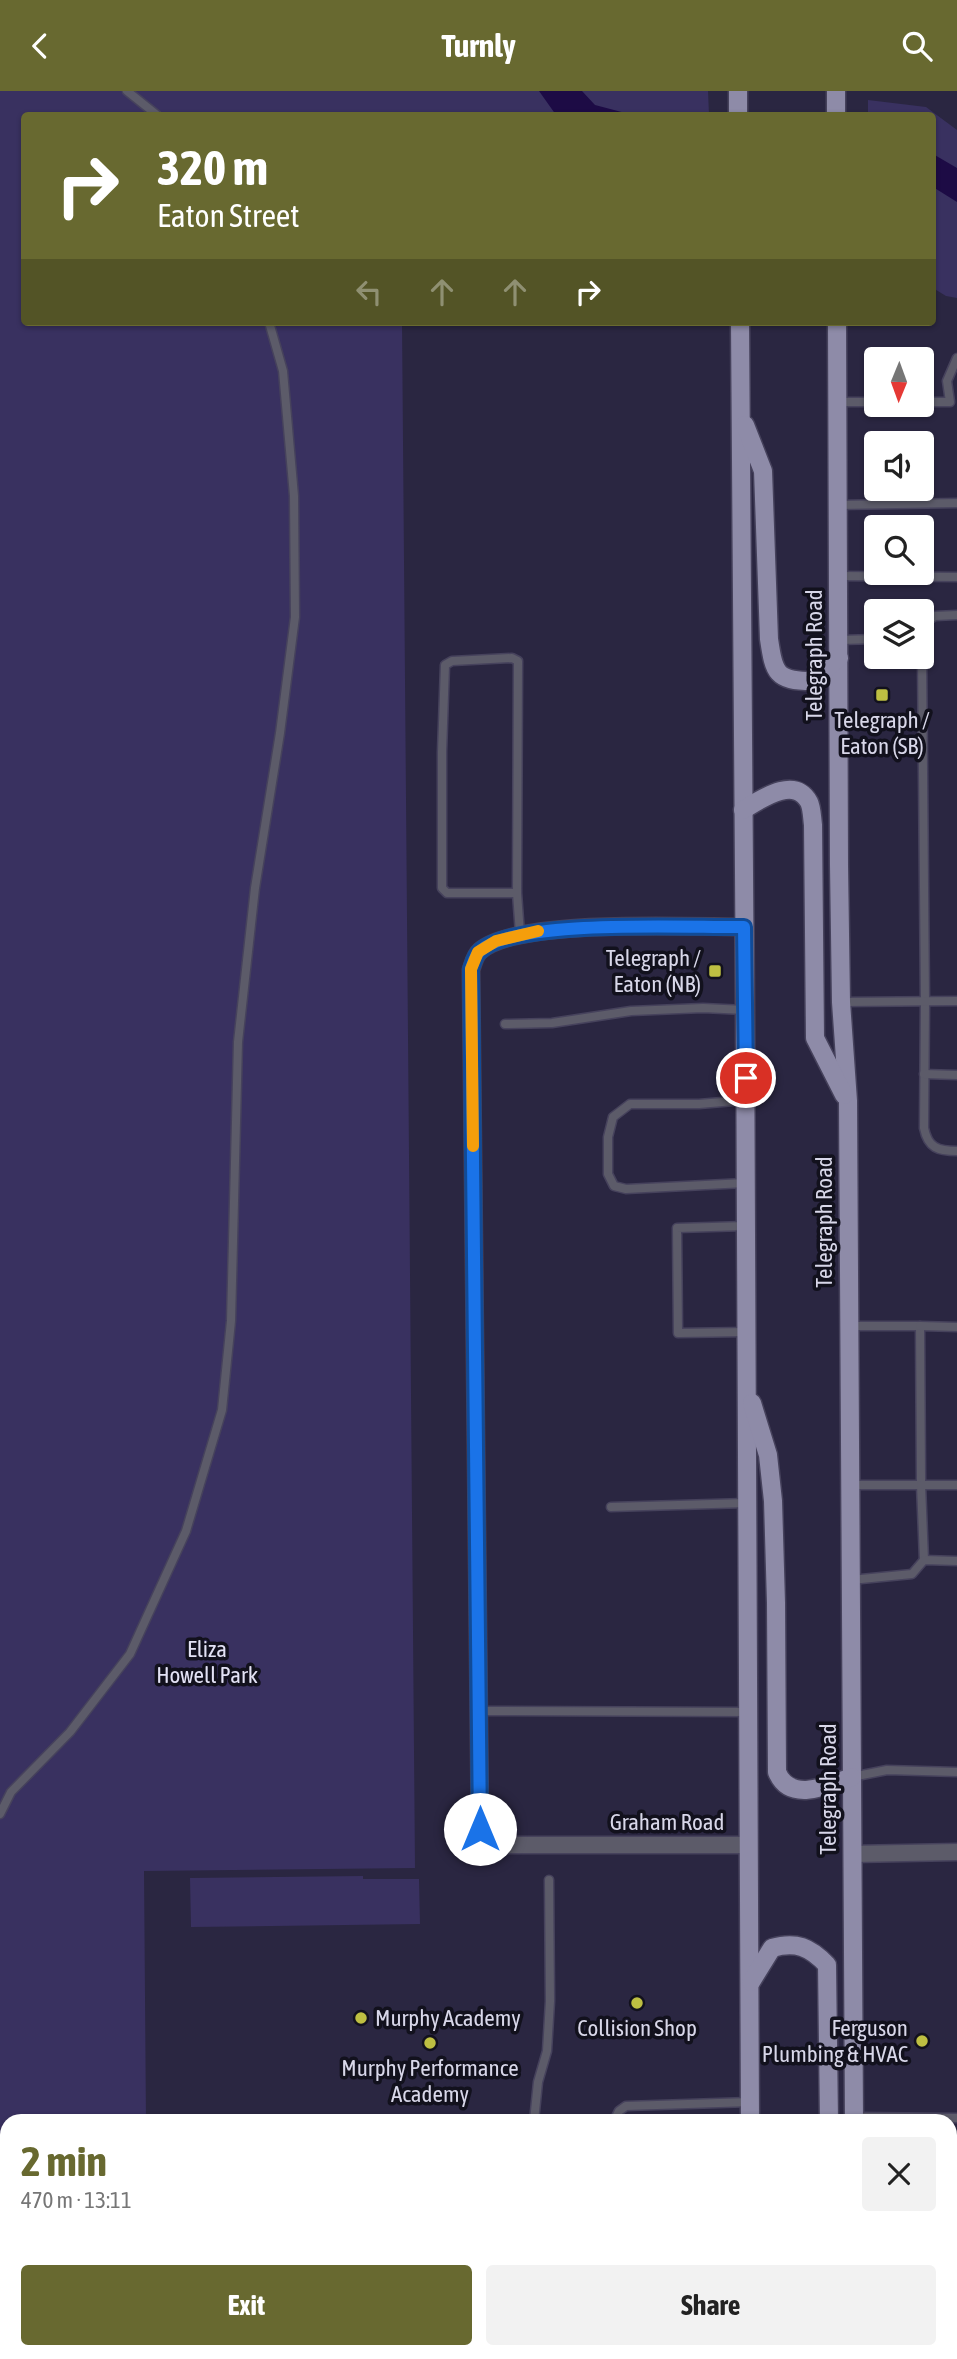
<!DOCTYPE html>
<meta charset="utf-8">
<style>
body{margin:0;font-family:"Asap Condensed",sans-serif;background:#f2f2f2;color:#222;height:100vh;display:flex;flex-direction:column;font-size:26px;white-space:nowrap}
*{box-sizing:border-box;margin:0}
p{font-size:23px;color:#767676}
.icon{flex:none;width:38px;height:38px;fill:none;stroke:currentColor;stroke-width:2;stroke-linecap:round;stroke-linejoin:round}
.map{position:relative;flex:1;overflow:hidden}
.side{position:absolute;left:0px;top:2023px;width:957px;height:245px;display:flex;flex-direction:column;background:#fff;border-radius:21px 21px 0 0;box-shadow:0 2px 5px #0004}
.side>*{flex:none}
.hud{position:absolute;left:21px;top:21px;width:915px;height:214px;border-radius:7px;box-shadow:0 2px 5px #0004;background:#686930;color:#fff;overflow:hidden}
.needle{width:46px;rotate:181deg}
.controls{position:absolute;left:864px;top:256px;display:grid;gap:14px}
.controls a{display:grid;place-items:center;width:70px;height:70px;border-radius:7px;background:#fff;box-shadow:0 2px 5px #0004;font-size:35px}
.pin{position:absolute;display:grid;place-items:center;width:60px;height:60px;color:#fff;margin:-30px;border:4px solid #fff;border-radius:50%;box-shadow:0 2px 7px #0007}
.me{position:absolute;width:77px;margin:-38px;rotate:0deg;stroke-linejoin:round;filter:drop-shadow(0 0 5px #0008)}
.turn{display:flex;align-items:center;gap:24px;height:147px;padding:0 21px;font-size:32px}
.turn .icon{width:91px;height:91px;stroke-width:2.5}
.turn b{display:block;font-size:49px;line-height:60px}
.lanes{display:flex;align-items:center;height:66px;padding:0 21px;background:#0003;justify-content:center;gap:35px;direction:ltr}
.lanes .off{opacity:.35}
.round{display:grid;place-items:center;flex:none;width:74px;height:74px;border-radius:7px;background:#f2f2f2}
.summary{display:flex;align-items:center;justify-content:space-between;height:119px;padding:0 21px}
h1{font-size:42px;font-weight:700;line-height:52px;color:#686930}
.primary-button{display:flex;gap:14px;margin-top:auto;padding:14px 21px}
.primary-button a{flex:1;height:80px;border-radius:7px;background:#686930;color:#fff;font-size:28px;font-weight:700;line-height:80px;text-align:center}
.primary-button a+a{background:#f2f2f2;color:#222}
header{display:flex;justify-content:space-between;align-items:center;height:91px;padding:0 21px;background:#686930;color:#fff;font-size:32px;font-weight:700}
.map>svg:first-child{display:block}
.green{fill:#393160}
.water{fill:#1d0b45}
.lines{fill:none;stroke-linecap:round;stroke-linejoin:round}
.lane-casing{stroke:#46425c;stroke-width:11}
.street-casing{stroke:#46425c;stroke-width:19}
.primary-casing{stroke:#46425c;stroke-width:21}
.lane{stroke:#5c5b69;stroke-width:8}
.street{stroke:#5c5b69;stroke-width:16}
.primary{stroke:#8e8ba8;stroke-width:18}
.route-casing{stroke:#114b97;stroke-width:18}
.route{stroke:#1a73e8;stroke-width:12}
.slow{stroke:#f59e0b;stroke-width:12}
.poi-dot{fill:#bebf42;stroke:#12111d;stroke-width:2.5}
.labels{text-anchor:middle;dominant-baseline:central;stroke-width:7;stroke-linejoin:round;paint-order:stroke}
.street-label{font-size:23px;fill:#d8d7e9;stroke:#12111d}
.poi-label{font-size:23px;fill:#d8d7e9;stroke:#12111d}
.park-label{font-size:23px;fill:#e3e2f5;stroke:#12111d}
</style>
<header><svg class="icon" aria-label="back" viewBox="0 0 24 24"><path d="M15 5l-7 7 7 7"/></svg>Turnly<svg class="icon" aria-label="search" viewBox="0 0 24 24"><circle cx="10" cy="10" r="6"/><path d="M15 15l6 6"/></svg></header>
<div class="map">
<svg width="957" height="2268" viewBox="0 0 957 2268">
<rect width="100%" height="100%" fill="#2a2641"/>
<g class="green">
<path d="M0 0H708L709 24H24V231H402L415 1777 144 1780 146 2030H7V2261H147V2268H0Z"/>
<path d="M868 9 926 16 957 39V207L946 205 933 197V24H868Z"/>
<path d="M363 1785V1788H419L420 1833 191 1836 190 1787Z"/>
</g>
<g class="water">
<path d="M539 0H582L595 14 633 24H556Z"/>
<path d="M933 63 957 77V111L933 96Z"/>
</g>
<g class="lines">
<g class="lane-casing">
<g id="lane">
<path d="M127 0 157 24"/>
<path d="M837 311H877"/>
<path d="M922 311H950L947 290 957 267"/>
<path d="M838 414 957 412"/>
<path d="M838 485 957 486"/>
<path d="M922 533 935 525 957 524"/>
<path d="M840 549 877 548"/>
<path d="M922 565 925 911 924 1037C928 1057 938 1060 957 1060"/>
<path d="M517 802H447L442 797V661L445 574 452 570 512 567 518 570 517 802 520 843"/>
<path d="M841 911 957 910"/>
<path d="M505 933 552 932 631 920 703 917 745 919"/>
<path d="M924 983 957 984"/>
<path d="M745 1092 626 1098 614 1095 608 1083V1046L613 1026 630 1013H699L746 1009"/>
<path d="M746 1135 677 1137 678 1242 746 1241"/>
<path d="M849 1235H920L921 1387V1394H850"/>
<path d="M920 1235 957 1236"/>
<path d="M611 1416 746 1412"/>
<path d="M924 1469 921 1394H957"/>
<path d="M851 1489 912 1483 924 1469 957 1470"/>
<path d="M480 1620 748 1621"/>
<path d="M852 1686 887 1679 957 1681"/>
<path d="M0 1723 11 1701 70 1641 130 1563 186 1440 222 1319 231 1230 238 951 255 797 280 642 295 526 294 405 283 280 269 231"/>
<path d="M855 2026 957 2027"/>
<path d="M534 2030 538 1991 547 1960 550 1910 549 1789"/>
<path d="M614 2030 619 2020 626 2015 750 2011"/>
<path d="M0 2163 7 2171"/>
<path d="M950 2217H957"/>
<path d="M38 2261 39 2268"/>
<path d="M457 2261 461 2268"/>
<path d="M636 2261V2268"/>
<path d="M926 2261V2265L957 2266"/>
<path d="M200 2268 203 2261"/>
<path d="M702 2268V2261"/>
</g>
</g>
<g class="street-casing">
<g id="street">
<path d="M744 836C691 836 516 827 480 860 475 864 473 873 471 879L480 1738 489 1749 499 1754H748"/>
<path d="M853 1763 957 1761"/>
</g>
</g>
<g class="primary-casing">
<g id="primary">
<path d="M836 0V24"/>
<path d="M738 24V0"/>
<path d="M740 231 745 919 750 2030"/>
<path d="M837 231 839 774 841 911 848 1010 854 2030"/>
<path d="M745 334 763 380 769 548C774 582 776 590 812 590L839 567"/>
<path d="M743 719C760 709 794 684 809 711 812 717 812 727 813 734L815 947 844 1004"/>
<path d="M752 1312 768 1364 773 1410 776 1512 777 1681C790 1713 829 1694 852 1686"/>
<path d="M751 1891 772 1857C796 1850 810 1856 827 1874L829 2030"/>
<path d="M856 2261V2268"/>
<path d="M752 2268 753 2261"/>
</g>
</g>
<use href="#lane" class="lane"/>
<use href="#street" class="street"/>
<use href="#primary" class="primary"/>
</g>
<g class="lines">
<g class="route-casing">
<path id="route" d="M480 1738 471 878C473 872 475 864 480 860 516 827 691 837 744 836L746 987"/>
</g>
<use href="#route" class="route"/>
<path class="slow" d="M473 1055 471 878 478 861 496 850 538 840"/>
</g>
<g class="poi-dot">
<rect x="875" y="597" width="14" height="14" rx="3.5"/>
<rect x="708" y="873" width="14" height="14" rx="3.5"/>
<circle cx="637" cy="1912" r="7"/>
<circle cx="361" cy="1927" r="7"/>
<circle cx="922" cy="1950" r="7"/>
<circle cx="430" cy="1952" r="7"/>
</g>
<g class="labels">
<g class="street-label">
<text transform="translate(814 564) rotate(-90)">Telegraph Road</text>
<text transform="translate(824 1131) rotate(-90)">Telegraph Road</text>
<text transform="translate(828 1698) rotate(-90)">Telegraph Road</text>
<text x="667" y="1731">Graham Road</text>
</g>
<g class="poi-label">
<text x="882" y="629">Telegraph /<tspan x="882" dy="26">Eaton (SB)</tspan></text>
<text x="701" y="867" text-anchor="end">Telegraph /<tspan x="701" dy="26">Eaton (NB)</tspan></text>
<text x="375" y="1927" text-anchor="start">Murphy Academy</text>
<text x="637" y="1937">Collision Shop</text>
<text x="908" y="1937" text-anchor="end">Ferguson<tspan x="908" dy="26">Plumbing &amp; HVAC</tspan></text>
<text x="430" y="1977">Murphy Performance<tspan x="430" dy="26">Academy</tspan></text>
</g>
<g class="park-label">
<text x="207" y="1558">Eliza<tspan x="207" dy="26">Howell Park</tspan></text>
</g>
</g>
</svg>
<div class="controls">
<a><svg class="needle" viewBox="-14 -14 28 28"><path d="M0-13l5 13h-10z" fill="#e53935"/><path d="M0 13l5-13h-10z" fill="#767676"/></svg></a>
<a><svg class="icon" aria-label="sound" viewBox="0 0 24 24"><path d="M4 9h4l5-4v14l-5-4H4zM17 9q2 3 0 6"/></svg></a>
<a><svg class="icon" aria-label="search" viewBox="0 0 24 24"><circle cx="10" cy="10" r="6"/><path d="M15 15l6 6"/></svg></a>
<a><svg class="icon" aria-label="layers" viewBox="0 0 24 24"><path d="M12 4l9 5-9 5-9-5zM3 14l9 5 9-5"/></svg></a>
</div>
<div class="pin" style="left:746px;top:987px;background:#d93025"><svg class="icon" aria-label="arrive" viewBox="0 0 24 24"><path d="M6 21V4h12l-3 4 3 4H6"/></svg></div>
<svg class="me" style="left:480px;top:1738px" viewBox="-20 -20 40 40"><circle r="19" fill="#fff"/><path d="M0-13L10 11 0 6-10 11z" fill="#1a73e8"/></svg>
<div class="hud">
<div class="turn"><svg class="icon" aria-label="right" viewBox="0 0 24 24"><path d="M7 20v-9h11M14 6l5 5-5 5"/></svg><div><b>320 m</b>Eaton Street</div></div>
<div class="lanes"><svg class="icon off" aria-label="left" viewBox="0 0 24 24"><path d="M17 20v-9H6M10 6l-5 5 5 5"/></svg><svg class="icon off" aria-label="ahead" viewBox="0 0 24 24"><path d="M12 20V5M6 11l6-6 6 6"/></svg><svg class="icon off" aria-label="ahead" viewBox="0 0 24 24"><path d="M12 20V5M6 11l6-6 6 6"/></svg><svg class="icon" aria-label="right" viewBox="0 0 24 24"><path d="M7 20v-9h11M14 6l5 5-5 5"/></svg></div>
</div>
<section class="side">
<div class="summary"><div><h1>2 min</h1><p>470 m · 13:11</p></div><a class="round"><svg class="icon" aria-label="close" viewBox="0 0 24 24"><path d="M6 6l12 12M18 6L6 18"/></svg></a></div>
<div class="primary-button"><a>Exit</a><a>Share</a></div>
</section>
</div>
